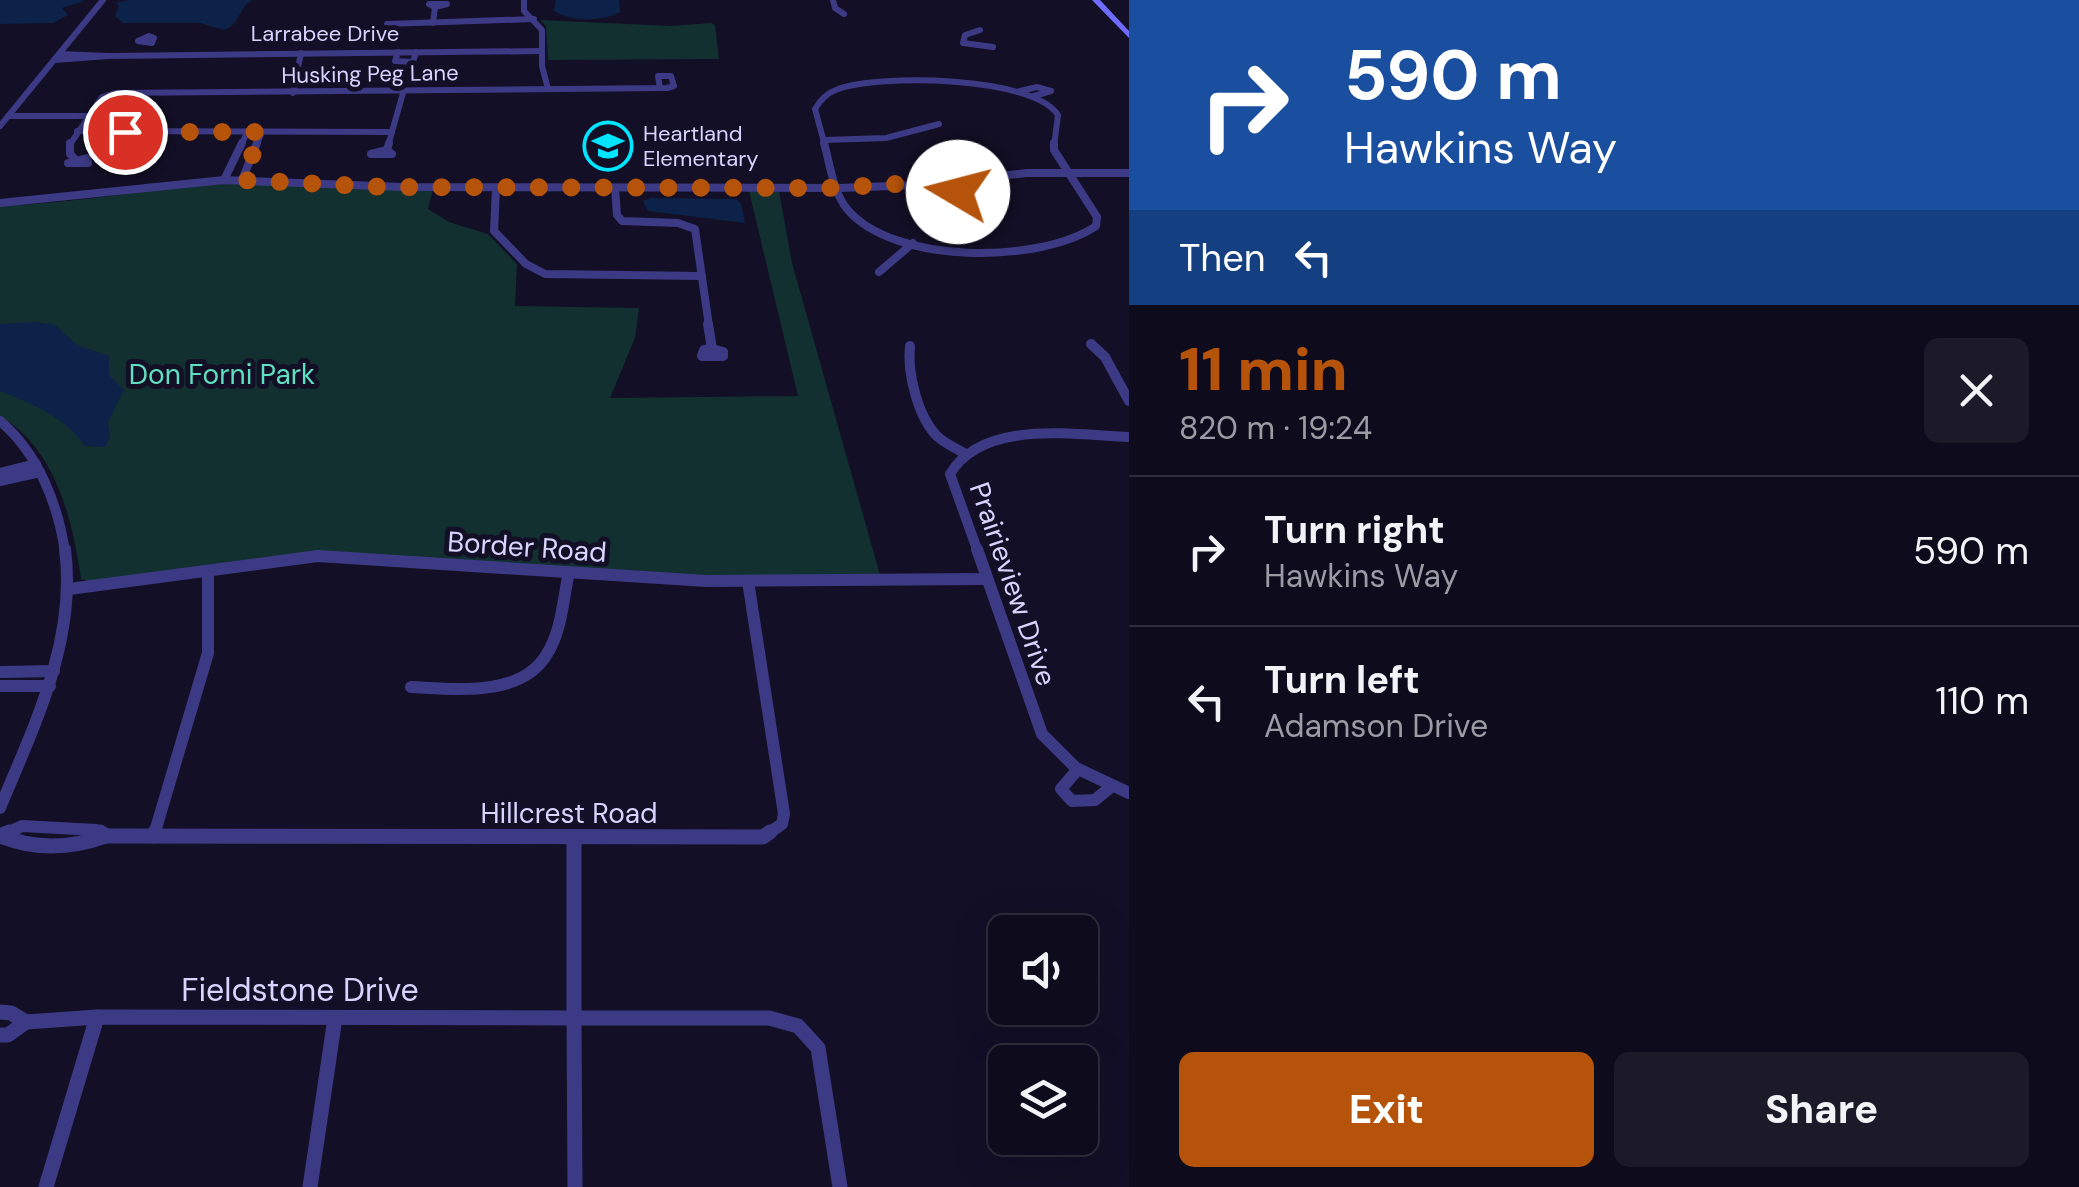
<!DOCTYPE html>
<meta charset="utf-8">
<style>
body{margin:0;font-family:"DM Sans",sans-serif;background:#1c1929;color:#f1f3f6;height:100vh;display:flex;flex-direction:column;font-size:38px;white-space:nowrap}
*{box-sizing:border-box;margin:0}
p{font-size:32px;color:#9b9ba3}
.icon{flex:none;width:55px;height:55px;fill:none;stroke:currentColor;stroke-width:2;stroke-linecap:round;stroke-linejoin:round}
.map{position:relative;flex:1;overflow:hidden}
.panel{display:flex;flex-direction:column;background:#0e0b1c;width:950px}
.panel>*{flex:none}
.banner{background:#1a4fa0;color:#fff;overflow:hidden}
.controls{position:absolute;left:988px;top:915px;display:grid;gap:20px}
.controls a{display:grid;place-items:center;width:110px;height:110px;border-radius:15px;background:#0e0b1c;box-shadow:0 10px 40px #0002,0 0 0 2px #2e2b3b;font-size:50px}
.pin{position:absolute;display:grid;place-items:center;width:85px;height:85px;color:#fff;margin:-42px;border:5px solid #fff;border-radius:50%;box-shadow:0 2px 10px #0007}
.me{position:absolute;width:110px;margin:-55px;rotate:278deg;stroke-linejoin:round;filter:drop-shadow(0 0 8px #0008)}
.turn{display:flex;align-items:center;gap:35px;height:210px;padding:0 50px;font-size:45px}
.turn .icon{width:130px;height:130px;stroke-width:2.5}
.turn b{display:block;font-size:70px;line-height:85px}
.then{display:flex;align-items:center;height:95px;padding:0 50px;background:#0003;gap:20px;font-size:38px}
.round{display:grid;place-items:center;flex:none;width:105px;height:105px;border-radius:15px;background:#1c1929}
.head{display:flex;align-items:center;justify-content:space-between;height:170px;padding:0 50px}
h1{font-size:60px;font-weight:800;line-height:75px;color:#b45309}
.action{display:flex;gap:20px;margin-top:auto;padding:20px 50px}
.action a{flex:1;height:115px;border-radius:15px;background:#b45309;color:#fff;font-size:40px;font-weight:800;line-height:115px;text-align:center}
.action a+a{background:#1c1929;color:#f1f3f6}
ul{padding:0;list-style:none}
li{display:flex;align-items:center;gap:30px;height:150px;padding:0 50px;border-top:2px solid #2e2b3b}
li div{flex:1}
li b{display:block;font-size:38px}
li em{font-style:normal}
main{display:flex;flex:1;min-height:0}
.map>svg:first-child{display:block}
.green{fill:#12302f}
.water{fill:#0c2248}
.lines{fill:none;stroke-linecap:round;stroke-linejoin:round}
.minor-far4{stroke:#3d3a85;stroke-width:6}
.minor-far3{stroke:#3d3a85;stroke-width:8}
.minor-far2{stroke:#3d3a85;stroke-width:10}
.minor-far1{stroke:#3d3a85;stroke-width:12}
.minor{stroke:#3d3a85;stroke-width:15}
.secondary{fill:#6f6bff;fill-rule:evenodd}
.route{stroke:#b45309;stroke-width:18;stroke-dasharray:0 32.4}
.labels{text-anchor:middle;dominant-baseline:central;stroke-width:10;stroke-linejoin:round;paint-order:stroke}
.far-street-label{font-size:22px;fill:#d9d4ff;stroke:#130f26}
.far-poi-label{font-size:22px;fill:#d9d4ff;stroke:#130f26;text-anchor:start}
.park-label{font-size:28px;fill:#5fe0c0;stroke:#130f26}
.street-label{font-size:28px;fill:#d9d4ff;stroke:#130f26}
.near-street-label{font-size:32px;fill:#d9d4ff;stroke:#130f26}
</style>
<main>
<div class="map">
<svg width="1129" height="1187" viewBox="0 0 1129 1187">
<rect width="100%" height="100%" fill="#130f26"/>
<g class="green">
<path d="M540 20 671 26 711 23 715 25 719 59 548 60 546 26Z"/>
<path d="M233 182 433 189 428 209 449 222 488 234 517 264 515 306 639 308 635 338 610 398 798 396 749 191H779L792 263 880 575 732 578 347 553 92 582 81 579C72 517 56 450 0 416V206C78 203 155 188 233 182Z"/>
</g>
<g class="water">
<path d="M0 0H80L85 1 62 8 68 15 53 23 0 24Z"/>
<path d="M128 0H252C239 7 239 26 224 30L200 23H123L115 16 119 6 116 3Z"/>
<path d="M556 0H619L620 12C602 22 572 22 554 11Z"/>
<path d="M651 198 736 199 741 204 745 223 648 211 643 201Z"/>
<path d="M34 322 55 325 77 345 109 356V375L124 390 108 422 110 438 105 447 85 446C64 416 33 404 0 391V324Z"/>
</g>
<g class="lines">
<g class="minor-far4">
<path d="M524 0V11L542 30V66L548 89"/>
<path d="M833 0 835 8 844 14"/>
<path d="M429 4H447L435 7Z"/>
<path d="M433 23 435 7"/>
<path d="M387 24 534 19"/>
<path d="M980 30 965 35 963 43 993 47"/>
<path d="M149 36 154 38 152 43 138 41Z"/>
<path d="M398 52 395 61 413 62 416 52"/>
<path d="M108 56 542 51"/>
<path d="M54 60 108 56 59 54"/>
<path d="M1020 91 1037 87 1051 91 1034 96"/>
<path d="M293 93 301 53"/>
<path d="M8 116H87"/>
<path d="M0 126 103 0"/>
<path d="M77 131 392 132"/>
<path d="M825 140 886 138 939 124"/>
<path d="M69 146 102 97 115 93 667 88 674 86 671 76H658L660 88"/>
<path d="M241 146 247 132"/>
<path d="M256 146 262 132"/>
<path d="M388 146 403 93"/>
<path d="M825 146 815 109C821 99 827 93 838 89 880 74 1033 76 1058 115L1054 146"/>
</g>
<g class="minor-far3">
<path d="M70 143V154L75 159"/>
<path d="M824 143C830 164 833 192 847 209 894 265 1040 264 1096 226L1097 217 1054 150V143"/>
<path d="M387 150 392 154H371Z"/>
<path d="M387 150 389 143"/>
<path d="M87 158 88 163H68Z"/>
<path d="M224 180 242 143"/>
<path d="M242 180 257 143"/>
<path d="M496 188 494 231 526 264 545 274 702 276"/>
<path d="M615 188 617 215 622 221 678 223 695 229 709 326"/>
<path d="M0 203 224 180 403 187 839 188 919 185 1027 173H1129"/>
<path d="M879 272 913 243"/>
</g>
<g class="minor-far2">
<path d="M708 324 712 349"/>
<path d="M1091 344 1105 357 1129 401"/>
<path d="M910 346C907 373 918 418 938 437 946 444 957 449 966 454"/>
<path d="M712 349 723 352V356H702L704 350Z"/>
<path d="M0 421C38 453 58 504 65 552"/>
<path d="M0 473 36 464"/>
<path d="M0 481 40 472"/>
<path d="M978 552 950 474C983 419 1074 435 1129 437"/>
</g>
<g class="minor-far1">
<path d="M977 549 1042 734 1076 768 1129 793"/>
<path d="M748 581 784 814 782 824 766 835"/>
<path d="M69 589 318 556 706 581 985 579"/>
<path d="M0 672 54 671"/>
<path d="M0 686H50"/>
<path d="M411 687C454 689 521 698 547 654 562 630 563 599 569 572"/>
<path d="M1078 769 1061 789 1072 801 1095 800 1112 786"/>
<path d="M0 808C34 726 77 640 65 549"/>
<path d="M3 835 22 826 96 830 104 835"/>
<path d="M154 835 208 653V571"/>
</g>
<g class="minor">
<path d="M0 836 9 832"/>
<path d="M1 836C35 850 72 848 106 836L100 832"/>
<path d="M106 836 763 837 770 832"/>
<path d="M154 836 155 832"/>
<path d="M0 1012 11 1013 26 1022 8 1035H0"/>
<path d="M26 1022 97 1017 574 1018V838"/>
<path d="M46 1187 97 1017"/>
<path d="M310 1187 335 1018"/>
<path d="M575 1187 574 1018H769L798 1026 818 1048 840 1187"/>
</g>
<path class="secondary" d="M1092 0H1100L1129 31V38Z"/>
</g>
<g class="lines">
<path class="route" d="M125 132H262L242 180 385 187 828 188 946 181 958 192"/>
</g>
<defs>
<g id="school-ring" transform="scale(2.5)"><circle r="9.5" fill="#130f26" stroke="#00e5ff" stroke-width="1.5"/><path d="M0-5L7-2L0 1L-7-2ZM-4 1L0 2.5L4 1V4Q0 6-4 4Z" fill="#00e5ff"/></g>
</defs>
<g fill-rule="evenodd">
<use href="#school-ring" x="608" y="146"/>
</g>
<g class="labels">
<g class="far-street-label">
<text x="325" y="33">Larrabee Drive</text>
<text transform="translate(370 74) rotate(-1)">Husking Peg Lane</text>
</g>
<g class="far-poi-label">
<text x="643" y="133">Heartland<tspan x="643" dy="25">Elementary</tspan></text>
</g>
<g class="park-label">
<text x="222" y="374">Don Forni Park</text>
</g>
<g class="street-label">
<text transform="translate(527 547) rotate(4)">Border Road</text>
<text transform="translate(1013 584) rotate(71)">Prairieview Drive</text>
<text x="569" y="813">Hillcrest Road</text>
</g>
<g class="near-street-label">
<text x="300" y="990">Fieldstone Drive</text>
</g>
</g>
</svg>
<div class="controls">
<a><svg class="icon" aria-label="sound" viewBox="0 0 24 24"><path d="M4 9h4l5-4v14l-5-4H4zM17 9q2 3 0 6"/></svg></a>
<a><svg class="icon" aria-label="layers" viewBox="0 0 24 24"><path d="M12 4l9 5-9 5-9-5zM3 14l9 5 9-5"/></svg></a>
</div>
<div class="pin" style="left:125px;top:132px;background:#d93025"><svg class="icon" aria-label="arrive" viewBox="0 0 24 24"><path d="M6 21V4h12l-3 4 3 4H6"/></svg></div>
<svg class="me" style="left:958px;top:192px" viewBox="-20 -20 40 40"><circle r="19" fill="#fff"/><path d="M0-13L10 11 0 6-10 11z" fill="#b45309"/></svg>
</div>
<section class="panel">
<div class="banner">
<div class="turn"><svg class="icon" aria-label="right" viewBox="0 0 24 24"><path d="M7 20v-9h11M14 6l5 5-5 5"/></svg><div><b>590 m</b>Hawkins Way</div></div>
<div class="then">Then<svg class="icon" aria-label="left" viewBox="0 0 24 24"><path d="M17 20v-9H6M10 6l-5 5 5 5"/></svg></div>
</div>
<div class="head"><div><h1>11 min</h1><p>820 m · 19:24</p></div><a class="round"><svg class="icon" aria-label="close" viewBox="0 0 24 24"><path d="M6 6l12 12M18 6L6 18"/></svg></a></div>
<ul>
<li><svg class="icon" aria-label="right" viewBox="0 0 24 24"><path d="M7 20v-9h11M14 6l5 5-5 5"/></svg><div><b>Turn right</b><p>Hawkins Way</p></div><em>590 m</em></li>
<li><svg class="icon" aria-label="left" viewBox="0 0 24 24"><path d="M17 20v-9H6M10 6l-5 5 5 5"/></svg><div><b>Turn left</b><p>Adamson Drive</p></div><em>110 m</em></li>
</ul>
<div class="action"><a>Exit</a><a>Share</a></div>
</section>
</main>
